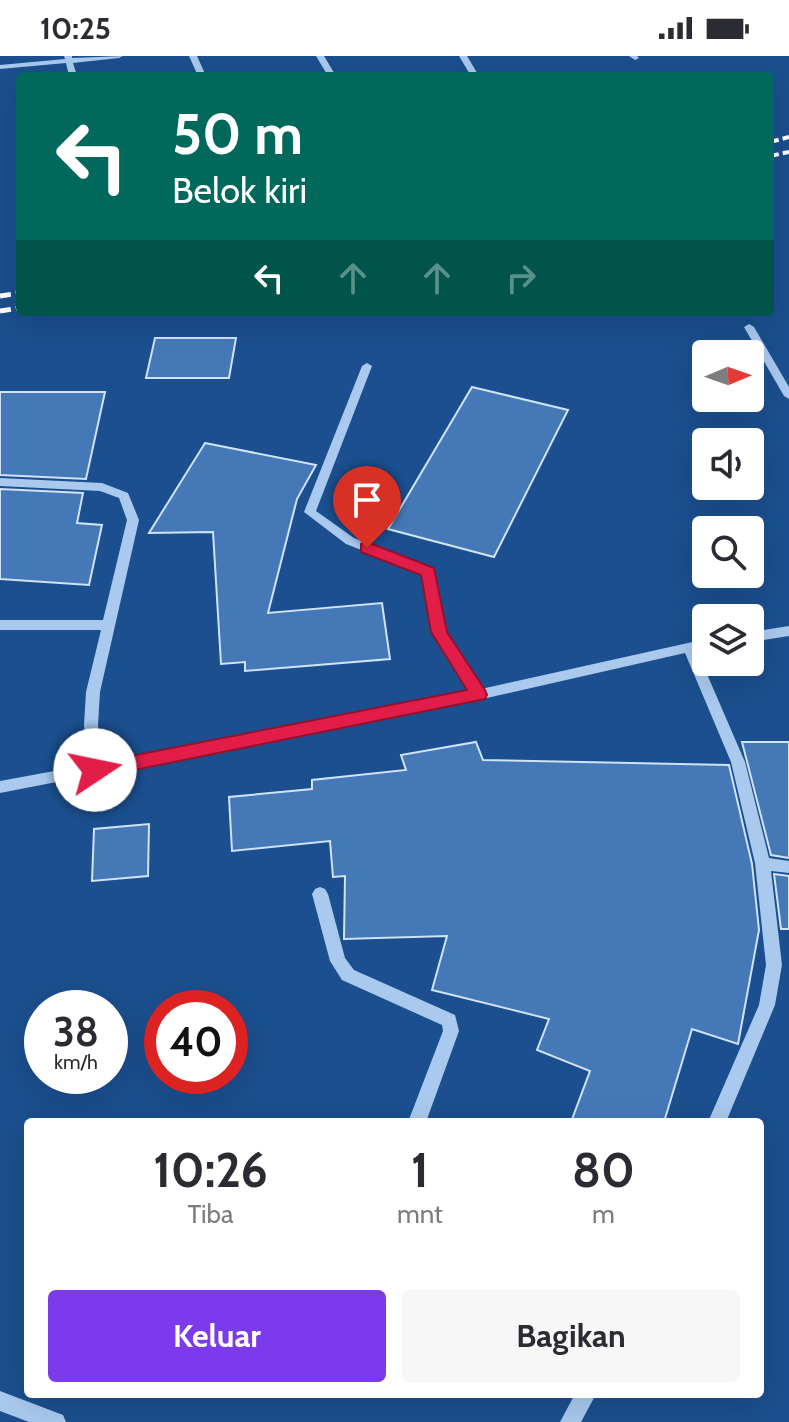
<!DOCTYPE html>
<html lang="id">
<style>
body{margin:0;font-family:Cabin,sans-serif;background:#f7f7f7;color:#2b2b33;height:100vh;display:flex;flex-direction:column;font-size:30px;white-space:nowrap}
*{box-sizing:border-box;margin:0}
p{font-size:26px;color:#7c7c81}
.icon{flex:none;width:44px;height:44px;fill:none;stroke:currentColor;stroke-width:2;stroke-linecap:round;stroke-linejoin:round}
.map{position:relative;flex:1;overflow:hidden}
.drawer{position:absolute;left:24px;top:1062px;width:740px;height:280px;display:flex;flex-direction:column;background:#fff;border-radius:8px;box-shadow:0 8px 32px #0002}
.drawer>*{flex:none}
.hud{position:absolute;left:16px;top:16px;width:758px;height:244px;border-radius:8px;box-shadow:0 8px 32px #0002;background:#00695c;color:#fff;overflow:hidden}
.needle{width:52px;rotate:88deg}
.buttons{position:absolute;left:692px;top:284px;display:grid;gap:16px}
.buttons a{display:grid;place-items:center;width:72px;height:72px;border-radius:8px;background:#fff;box-shadow:0 8px 32px #0002;font-size:40px}
.speed{position:absolute;left:24px;top:934px;display:flex;gap:16px;font-size:40px;font-weight:700;text-align:center}
.speed>*{display:grid;place-content:center;width:104px;height:104px;border-radius:50%;background:#fff;box-shadow:0 8px 32px #0002;line-height:1}
.speed small{font-size:20px;font-weight:400}
.speed .limit{border:12px solid #d22;background:#fff;color:#111}
.pin{position:absolute;display:grid;place-items:center;width:68px;height:68px;color:#fff;margin:-82px -34px;border-radius:50% 50% 50% 0;rotate:-45deg;box-shadow:0 0 8px #0007}
.pin .icon{rotate:45deg}
.me{position:absolute;width:88px;margin:-44px;rotate:79deg;stroke-linejoin:round;filter:drop-shadow(0 0 6px #0008)}
.turn{display:flex;align-items:center;gap:28px;height:168px;padding:0 24px;font-size:36px}
.turn .icon{width:104px;height:104px;stroke-width:2.5}
.turn b{display:block;font-size:56px;line-height:68px}
.lanes{display:flex;align-items:center;height:76px;padding:0 24px;background:#0003;justify-content:center;gap:40px;direction:ltr}
.lanes .off{opacity:.35}
.eta{display:flex;justify-content:space-evenly;align-items:center;height:136px;text-align:center}
.eta b{font-size:48px;font-weight:700;line-height:56px}
.button{display:flex;gap:16px;margin-top:auto;padding:16px 24px}
.button a{flex:1;height:92px;border-radius:8px;background:#7c3aed;color:#fff;font-size:32px;font-weight:700;line-height:92px;text-align:center}
.button a+a{background:#f7f7f7;color:#2b2b33}
.status{display:flex;justify-content:space-between;align-items:center;height:56px;padding:0 40px;background:#fff;direction:ltr}
.status svg{height:22px;fill:currentColor}
.map>svg:first-child{display:block}
.building{fill:#4478b7;stroke:#cfe3fa;stroke-width:2}
.lines{fill:none;stroke-linecap:round;stroke-linejoin:round}
.minor{fill:#a9c9ee;fill-rule:evenodd}
.rail-far1{stroke:#fff;stroke-width:4;stroke-dasharray:9 4;stroke-linecap:butt}
.rail{stroke:#fff;stroke-width:5;stroke-dasharray:11 5;stroke-linecap:butt}
.route{fill:#e11d48;stroke:#92132f;stroke-width:2}
</style>
<div class="status"><b>10:25</b><svg viewBox="0 0 49 12"><path d="M0 12V9h3v3zM5 12V6h3v6zM10 12V3h3v9zM15 12V0h3v12zM26 1h20v11H26zM47 4h2v5h-2z"/></svg></div>
<div class="map">
<svg width="789" height="1366" viewBox="0 0 789 1366">
<rect width="100%" height="100%" fill="#1b4f8f"/>
<g class="building">
<path d="M155 282H236L229 322H146Z"/>
<path d="M472 331 568 354 494 501 388 473Z"/>
<path d="M0 336H105L86 423 0 419Z"/>
<path d="M205 387 316 409 297 443 268 557 382 547 390 603 245 615V606L221 608 213 476 149 477Z"/>
<path d="M0 433 83 437 77 467 102 469 89 529 0 523Z"/>
<path d="M476 686 483 704 729 709 752 808 759 874 738 988 692 973 664 1066H571L590 1015 537 994 549 963 432 934 447 880 344 883 345 820 333 821 330 785 232 795 229 741 312 733V724L406 714 401 699Z"/>
<path d="M742 686H789V802L771 799Z"/>
<path d="M149 768 148 820 92 825 94 773Z"/>
<path d="M774 818 789 820V873H781Z"/>
</g>
<g class="lines">
<g class="minor">
<path d="M64 0H72V2L123 0 119 2 73 7 77 20H69L66 7 0 13V9L65 3Z"/>
<path d="M189 0H197L206 20H198Z"/>
<path d="M316 0H324L336 20H328Z"/>
<path d="M459 0H467L479 20H471Z"/>
<path d="M629 0H637L639 2 635 4Z"/>
<path d="M749 268 754 271 789 331V343L784 340 744 271Z"/>
<path d="M367 307 372 310 316 455 354 482 433 513 445 576 481 633 706 583V593L697 595 745 706 769 802 789 805V817L771 815 782 909 775 949 726 1066H708L759 949 766 909 755 807 731 706 685 597 478 644 0 737V725L87 709 84 669 86 636 101 574H0V564H103L127 464 119 442 100 435 0 430V422L102 427 128 437 139 464 100 636 98 669 101 706 469 636 433 576 423 518 346 488 304 456 362 310Z"/>
<path d="M789 570V580L750 586V576Z"/>
<path d="M320 831 325 833 328 838 345 902 354 914 455 959 459 975 426 1066H408L443 975 442 969 342 924 330 905 312 838 315 833Z"/>
<path d="M0 1335 63 1359 66 1366H29L0 1355Z"/>
<path d="M575 1338H596L581 1366H560Z"/>
</g>
<g class="rail-far1">
<path d="M770 86 789 81"/>
<path d="M770 100 789 96"/>
</g>
<g class="rail">
<path d="M0 240 20 237"/>
<path d="M0 255 20 252"/>
</g>
</g>
<path class="route" d="M367 486 434 512 447 576 485 634 487 639 485 643 95 722 89 719 86 714 89 709 95 707 467 634 431 576 421 519 361 496V488Z"/>
</svg>
<div class="buttons">
<a><svg class="needle" viewBox="-14 -14 28 28"><path d="M0-13l5 13h-10z" fill="#e53935"/><path d="M0 13l5-13h-10z" fill="#7c7c81"/></svg></a>
<a><svg class="icon" aria-label="sound" viewBox="0 0 24 24"><path d="M4 9h4l5-4v14l-5-4H4zM17 9q2 3 0 6"/></svg></a>
<a><svg class="icon" aria-label="search" viewBox="0 0 24 24"><circle cx="10" cy="10" r="6"/><path d="M15 15l6 6"/></svg></a>
<a><svg class="icon" aria-label="layers" viewBox="0 0 24 24"><path d="M12 4l9 5-9 5-9-5zM3 14l9 5 9-5"/></svg></a>
</div>
<div class="speed"><div>38<small>km/h</small></div><div class="limit">40</div></div>
<div class="pin" style="left:367px;top:492px;background:#d93025"><svg class="icon" aria-label="arrive" viewBox="0 0 24 24"><path d="M6 21V4h12l-3 4 3 4H6"/></svg></div>
<svg class="me" style="left:95px;top:714px" viewBox="-20 -20 40 40"><circle r="19" fill="#fff"/><path d="M0-13L10 11 0 6-10 11z" fill="#e11d48"/></svg>
<div class="hud">
<div class="turn"><svg class="icon" aria-label="left" viewBox="0 0 24 24"><path d="M17 20v-9H6M10 6l-5 5 5 5"/></svg><div><b>50 m</b>Belok kiri</div></div>
<div class="lanes"><svg class="icon" aria-label="left" viewBox="0 0 24 24"><path d="M17 20v-9H6M10 6l-5 5 5 5"/></svg><svg class="icon off" aria-label="ahead" viewBox="0 0 24 24"><path d="M12 20V5M6 11l6-6 6 6"/></svg><svg class="icon off" aria-label="ahead" viewBox="0 0 24 24"><path d="M12 20V5M6 11l6-6 6 6"/></svg><svg class="icon off" aria-label="right" viewBox="0 0 24 24"><path d="M7 20v-9h11M14 6l5 5-5 5"/></svg></div>
</div>
<section class="drawer">
<div class="eta">
<div><b>10:26</b><p>Tiba</p></div>
<div><b>1</b><p>mnt</p></div>
<div><b>80</b><p>m</p></div>
</div>
<div class="button"><a>Keluar</a><a>Bagikan</a></div>
</section>
</div>
